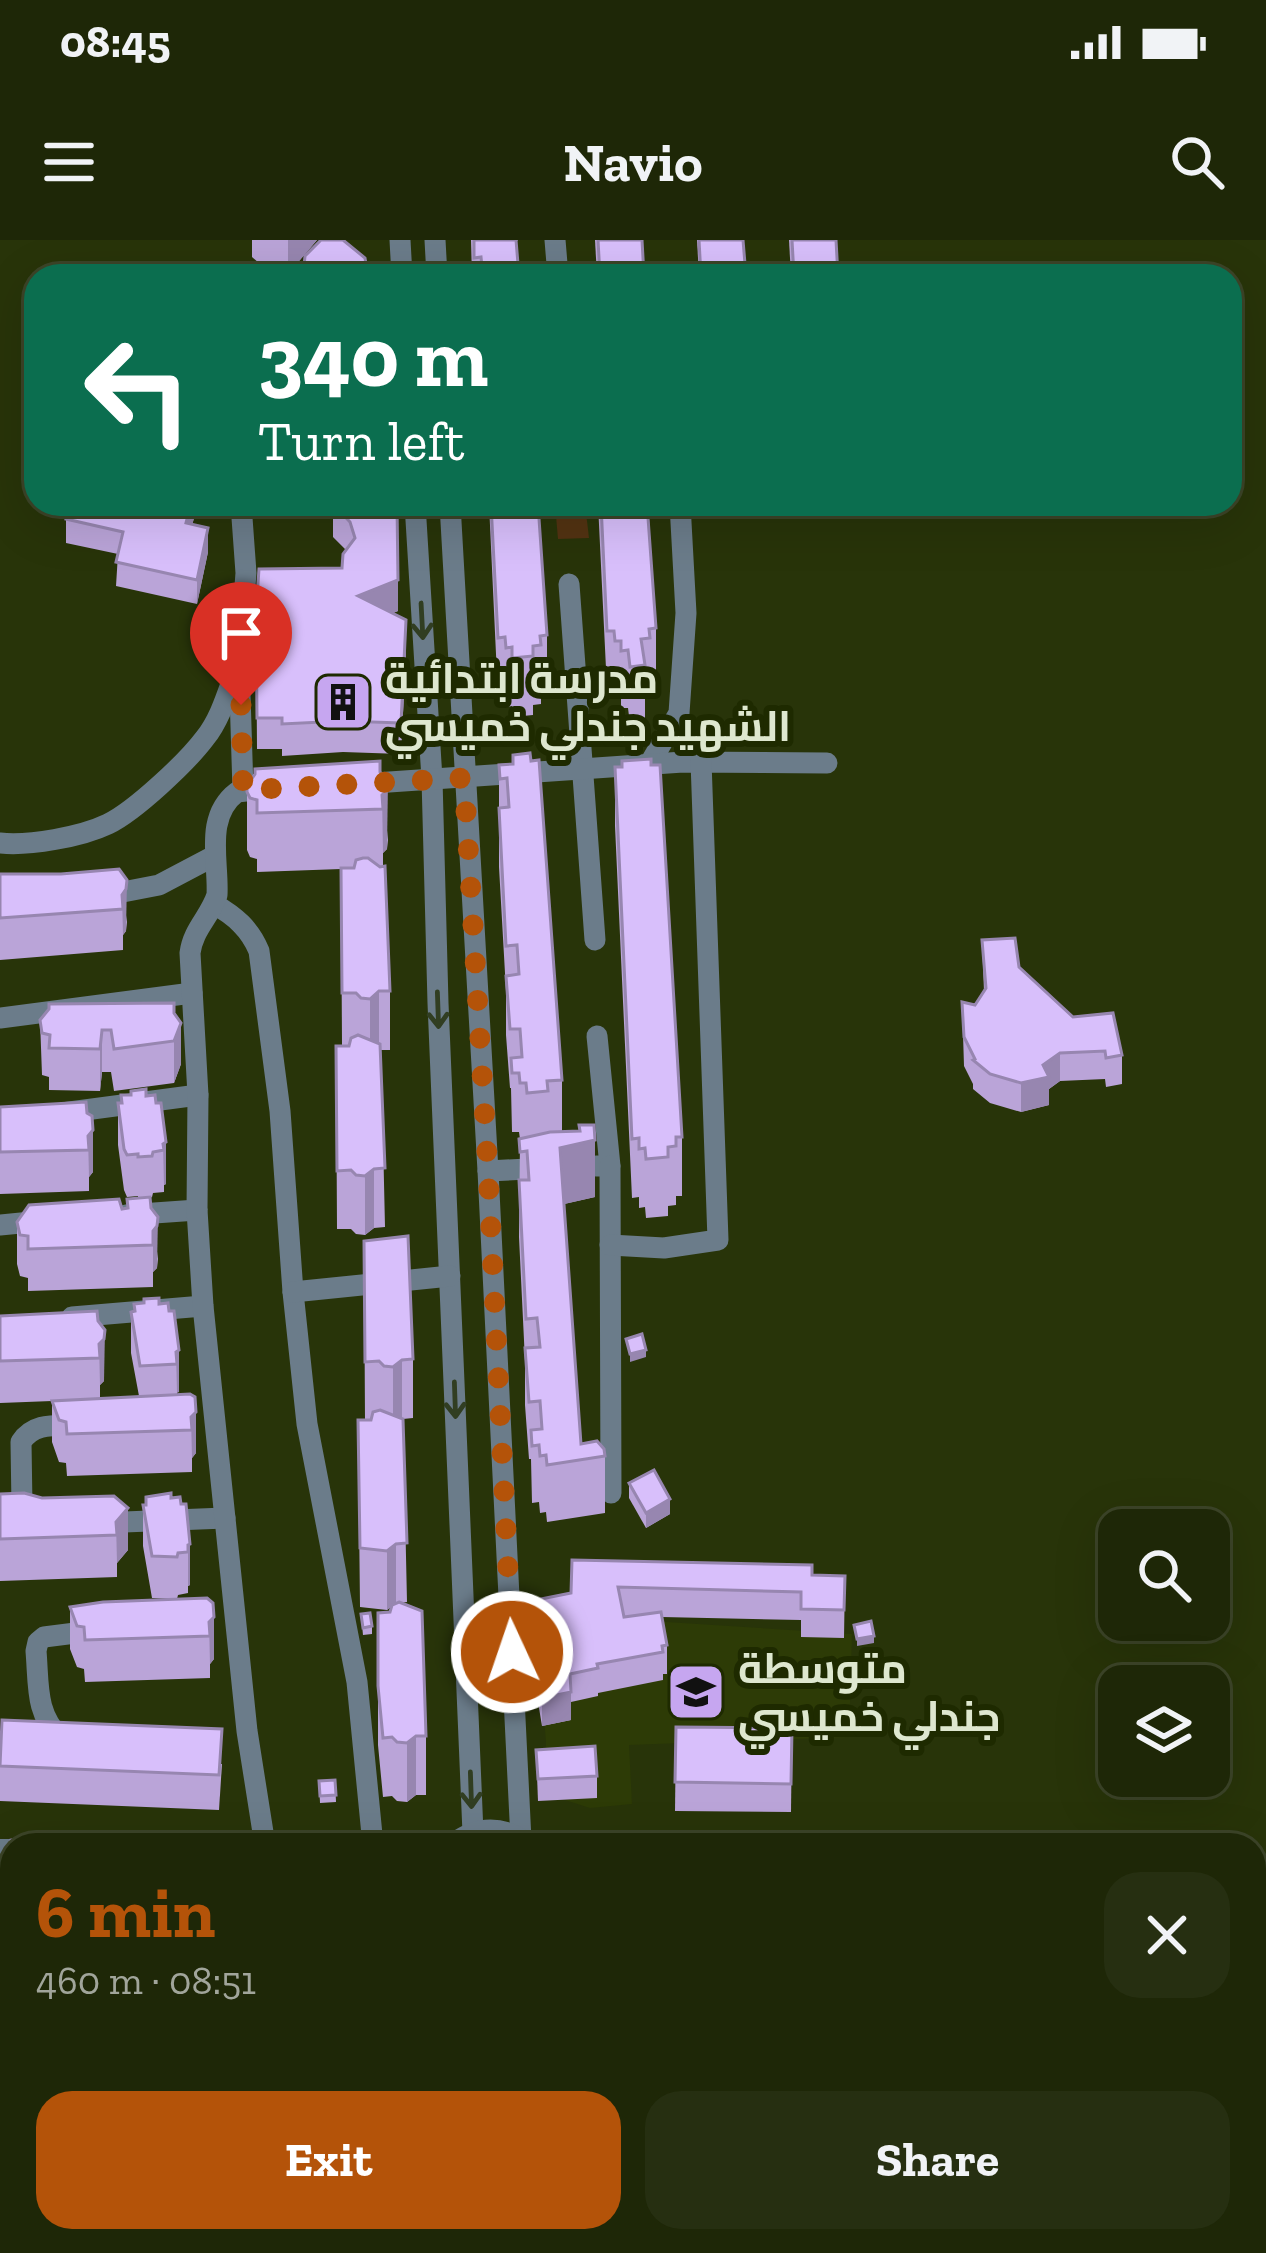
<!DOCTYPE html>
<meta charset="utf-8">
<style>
body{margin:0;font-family:"Zilla Slab",Cairo,serif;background:#262f11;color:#f1f3f6;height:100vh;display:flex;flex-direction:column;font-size:45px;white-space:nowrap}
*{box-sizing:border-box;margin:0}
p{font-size:39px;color:#a1a59b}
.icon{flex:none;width:66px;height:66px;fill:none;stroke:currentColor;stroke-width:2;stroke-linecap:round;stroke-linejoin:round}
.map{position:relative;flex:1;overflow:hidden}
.side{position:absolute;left:0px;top:1593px;width:1266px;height:420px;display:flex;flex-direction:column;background:#1e2707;border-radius:36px 36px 0 0;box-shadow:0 12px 48px #0002,0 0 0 3px #3c4428}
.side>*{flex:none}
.hud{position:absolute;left:24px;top:24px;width:1218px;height:252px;border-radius:36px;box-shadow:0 12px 48px #0002,0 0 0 3px #3c4428;background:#0b6e4f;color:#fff;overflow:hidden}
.controls{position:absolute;left:1098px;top:1269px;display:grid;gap:24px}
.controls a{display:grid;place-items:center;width:132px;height:132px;border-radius:24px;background:#1e2707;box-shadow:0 12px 48px #0002,0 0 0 3px #3c4428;font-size:60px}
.pin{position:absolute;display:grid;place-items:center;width:102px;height:102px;color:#fff;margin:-123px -51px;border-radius:50% 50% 50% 0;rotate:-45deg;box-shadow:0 0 12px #0007}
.pin .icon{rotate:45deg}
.me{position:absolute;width:132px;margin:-66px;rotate:357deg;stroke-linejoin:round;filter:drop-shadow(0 0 9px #0008)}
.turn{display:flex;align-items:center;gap:42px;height:252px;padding:0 36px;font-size:54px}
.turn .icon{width:156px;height:156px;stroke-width:2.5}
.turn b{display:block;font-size:84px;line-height:102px}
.round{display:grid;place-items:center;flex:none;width:126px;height:126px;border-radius:36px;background:#262f11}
.overview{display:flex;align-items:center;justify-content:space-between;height:204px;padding:0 36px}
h1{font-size:72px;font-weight:700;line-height:90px;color:#b45309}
.action{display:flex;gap:24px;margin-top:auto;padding:24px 36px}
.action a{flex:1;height:138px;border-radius:36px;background:#b45309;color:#fff;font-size:48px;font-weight:700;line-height:138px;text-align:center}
.action a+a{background:#262f11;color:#f1f3f6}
.status{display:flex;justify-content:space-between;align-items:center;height:84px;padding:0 60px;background:#1e2707;direction:ltr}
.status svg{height:33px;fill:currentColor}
header{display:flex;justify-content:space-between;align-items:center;height:156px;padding:0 36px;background:#1e2707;font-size:54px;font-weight:700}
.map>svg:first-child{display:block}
.built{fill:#2d3b06}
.green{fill:#533312}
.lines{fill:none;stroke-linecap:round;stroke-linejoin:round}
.minor{stroke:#6b7c8a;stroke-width:21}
.tertiary{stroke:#6b7c8a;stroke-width:24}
.wall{fill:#baa4d8}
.shaded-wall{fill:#9786b0}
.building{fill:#d8bffb;stroke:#9786b0;stroke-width:3}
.oneway{stroke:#313e22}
.route{stroke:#b45309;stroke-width:21;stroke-dasharray:0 37.8}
.labels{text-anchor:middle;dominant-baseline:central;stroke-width:12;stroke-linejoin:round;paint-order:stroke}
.poi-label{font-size:42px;font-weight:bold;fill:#dee7cf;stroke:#1e2a00;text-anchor:start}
</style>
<div class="status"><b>08:45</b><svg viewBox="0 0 49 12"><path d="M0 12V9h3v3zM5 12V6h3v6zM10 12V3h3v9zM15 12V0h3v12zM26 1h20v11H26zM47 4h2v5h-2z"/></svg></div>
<header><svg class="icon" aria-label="menu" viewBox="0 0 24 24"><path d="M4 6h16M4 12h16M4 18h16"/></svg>Navio<svg class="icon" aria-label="search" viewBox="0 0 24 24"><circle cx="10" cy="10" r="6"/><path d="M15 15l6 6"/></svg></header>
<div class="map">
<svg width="1266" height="2013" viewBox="0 0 1266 2013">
<rect width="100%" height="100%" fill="#283409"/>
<path class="built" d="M573 1376 852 1394 849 1497 629 1505 632 1564 590 1568 546 1554V1502L538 1407Z"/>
<path class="green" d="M555 264H585L589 298 558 299Z"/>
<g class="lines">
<g class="minor">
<path d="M400 0 402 36"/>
<path d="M435 0 437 36"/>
<path d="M555 0 558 36"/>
<path d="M241 264 246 333 239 422 243 550"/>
<path d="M415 264 432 539 438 763 473 1593"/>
<path d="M450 264 488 931 521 1600"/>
<path d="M569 344 595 700"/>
<path d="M649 525 679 473 686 373 680 264"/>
<path d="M360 544 683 522 827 523"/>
<path d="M0 603C29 606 81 597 108 584 135 571 187 522 205 498 222 477 229 447 239 422"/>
<path d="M102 656 159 645 214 616"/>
<path d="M214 664C235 676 250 689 259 711L280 871 293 1052 307 1184 357 1442 373 1605"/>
<path d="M0 778 192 753"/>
<path d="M62 873 198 855"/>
<path d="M596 926H610L597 796"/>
<path d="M610 926 611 1253"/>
<path d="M488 931 547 928"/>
<path d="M126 975 197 970"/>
<path d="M0 985 41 981"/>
<path d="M610 1005 664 1008 718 1000 701 521"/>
<path d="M293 1052 450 1036"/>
<path d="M72 1077 203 1066"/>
<path d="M27 1280 22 1267 21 1202C34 1182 56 1186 77 1185"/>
<path d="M99 1283 225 1278"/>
<path d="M67 1499H61C35 1473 39 1446 36 1411L38 1402 44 1397 99 1390"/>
<path d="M265 1605 247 1491 203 1066 197 970 198 855 190 713C193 689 210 677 217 655 219 621 204 577 237 552L275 548"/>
<path d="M0 1755 12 1746"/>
<path d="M339 2001 349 2013"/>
<path d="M1237 2001 1238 2013"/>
<path d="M695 2013 704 2007H892L963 2013"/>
</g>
<g class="tertiary">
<path d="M454 1605C478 1587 503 1587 527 1605"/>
<path d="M0 1611H12"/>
<path d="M0 1639H12"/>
<path d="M497 2001V2013"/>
<path d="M534 2001V2013"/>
</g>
</g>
<g class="wall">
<path d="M252 0H317L288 34H272L252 17Z"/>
<path d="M471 0H518L516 2 518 36H472Z"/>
<path d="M595 0H642L644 36H597Z"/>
<path d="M697 0H743L746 36H699Z"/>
<path d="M789 0H836L838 36H791Z"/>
<path d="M69 264H198L192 285 208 312 197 364 116 346 118 314 66 303V279Z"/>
<path d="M333 264H397L398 371 393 373 406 412 401 514 343 512 282 516V509H257L256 372 342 328 346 310 333 297Z"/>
<path d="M489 264H538L547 395V454L541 455V464L533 465V475L512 477V466L506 467 505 456 498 457Z"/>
<path d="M598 264H648L656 388V446H650V456H645V482L630 484 628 468H621V458H615L614 448 607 449Z"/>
<path d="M380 521 388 600 387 609 383 613V627L390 751V810H381L385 987 374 988 365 995 356 994 351 989H337L336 806H342L341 629 257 632V619L250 617 247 610V546L255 534Z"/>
<path d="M513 524 562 840V892L579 891V885L595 957 564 964 581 1204 605 1216V1273L547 1282 546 1272 540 1273 539 1262 532 1263 531 1219H529L525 1165V1121L519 997 520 899 519 892H512L511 848H510L506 795V751L499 627V525Z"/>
<path d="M615 527 682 897V956H676V965L668 966V976L646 978 645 967 639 968V957L632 958 615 586Z"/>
<path d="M119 629 127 682 126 691 123 695V710L0 720V634H61Z"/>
<path d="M982 700 1019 727 1073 777 1122 815V844L1106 847 1105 839 1060 841 1049 849V865L1021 872 990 863 973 849V844L964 826 962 762 975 765 984 751Z"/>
<path d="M174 773 181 824 174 843 114 851 111 832H102L100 851 49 850V837L42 835 40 780Z"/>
<path d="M146 856 156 863H161L166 944 164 945V952L153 953 152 957 150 958 158 1019 157 1028 153 1032V1047L28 1051V1038L20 1036 17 1024V982L122 969 127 968 138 958V956L127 957 124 950 118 905V863Z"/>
<path d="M86 862 93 932 89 937V951L0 954V867Z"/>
<path d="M364 1001 413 1119V1178L403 1179 407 1362 399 1363 426 1496V1555H416L407 1562 397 1561 392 1556 383 1557 378 1505V1373L390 1372 392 1366 387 1370 360 1367 358 1180H365Z"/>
<path d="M159 1064 179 1110 177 1154H190L196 1213 192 1218V1232L67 1236 66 1223 59 1222 52 1202V1161L0 1163V1076L97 1071 104 1141 100 1145V1158L139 1156 131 1113V1072Z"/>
<path d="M629 1243 670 1274 646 1288 629 1258Z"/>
<path d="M0 1254 42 1258 114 1256 128 1310 117 1323V1337L0 1341Z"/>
<path d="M171 1258 181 1264H186L190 1345 188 1346V1353L178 1355 177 1359 152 1358 143 1306V1265Z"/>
<path d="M572 1320 845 1336 844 1398 801 1397V1380L662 1377 667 1405V1434H663V1440L598 1453V1456L571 1462V1480L542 1486 526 1390V1362L571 1353Z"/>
<path d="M207 1358 214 1419 210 1424V1438L85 1442 84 1429 77 1427 70 1409V1367Z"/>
<path d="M361 1374 372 1386V1394L363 1395Z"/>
<path d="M676 1487 792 1488 791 1572 675 1571Z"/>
<path d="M536 1510 597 1536V1558L538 1561Z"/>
<path d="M222 1524 219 1570 0 1561V1526Z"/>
<path d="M335 1540 336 1562 320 1563 319 1541Z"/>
<path d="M44 1596H63L64 1599H71V1605H12V1685L8 1684V1625L11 1600Z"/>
<path d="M1257 1672H1266V1858H1260L1255 1775Z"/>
<path d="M393 2001H434V2013H394Z"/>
</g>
<g class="shaded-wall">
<path d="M288 0H317L288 34Z"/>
<path d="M191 264H198L186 307V283Z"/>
<path d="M208 288V312L197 364V340Z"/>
<path d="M398 340V371L358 387V356Z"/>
<path d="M406 380V412L401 514V483Z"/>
<path d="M388 541 387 609 383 613 382 555Z"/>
<path d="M127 640 126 691 123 695 122 655Z"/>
<path d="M379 751V810L370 818V759Z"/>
<path d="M181 783V824L174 843V801Z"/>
<path d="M102 790V832L100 851V809Z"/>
<path d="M1060 813V841L1049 849V865L1021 872V843Z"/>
<path d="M93 890V932L89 937 88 896Z"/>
<path d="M595 900V957L560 965V908Z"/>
<path d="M166 902V944L164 945 163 904Z"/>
<path d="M374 929V988L365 995V936Z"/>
<path d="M158 977 157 1028 153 1032V991Z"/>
<path d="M105 1090 104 1141 100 1145 99 1104Z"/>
<path d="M179 1110V1152L177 1153 176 1112Z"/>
<path d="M646 1110V1117L630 1122V1114Z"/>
<path d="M402 1120V1179L393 1186V1127Z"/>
<path d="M196 1172V1213L192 1218 191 1177Z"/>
<path d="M670 1259V1274L646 1288V1273Z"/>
<path d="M128 1268V1310L117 1323 116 1282Z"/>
<path d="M190 1304V1345L188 1346V1305Z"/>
<path d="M396 1304V1363L387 1370V1311Z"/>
<path d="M214 1377V1419L210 1424 209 1382Z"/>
<path d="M874 1396V1403L857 1406V1399Z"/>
<path d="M571 1452V1480L542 1486V1458Z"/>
<path d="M416 1496V1555L407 1562V1503Z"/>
</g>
<g class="building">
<path d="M321 0H343L365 18 368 36H303L305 16Z"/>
<path d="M474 0H516L518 24 509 25 510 36H489L488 27H482L481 17 474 18Z"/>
<path d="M598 0H642L644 36H600Z"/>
<path d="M699 0H743L746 36H701Z"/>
<path d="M792 0H836L838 36H794Z"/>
<path d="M69 264H191L186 283 208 288 197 340 116 322 123 292 66 279Z"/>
<path d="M333 264H397L398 340 358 356 406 380 401 483 343 481 282 484V478H257L256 372 259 329 342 328 343 314 355 298 350 282Z"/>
<path d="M491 264H538L547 395 540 396 541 405 533 406V416L512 418V407L506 408 505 397 498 398Z"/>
<path d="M601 264H647L656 388 649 389 650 398 641 399 645 425 630 427 628 410 621 411V401H615L614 391H607Z"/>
<path d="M530 513 531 521 539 520 562 840 547 841 548 851 527 853 526 843H520L519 833H512L511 818 522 817 520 789H510L506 736 519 734 517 705 506 706 499 568 509 567 507 538 500 539 499 525 513 524V515Z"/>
<path d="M651 519V525H660L682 897H676V906L668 907V917L646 919 645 908 639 909V898L632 899 615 527H622V521Z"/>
<path d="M380 521V532L388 541 387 550 382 555 383 569 257 573V560L250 558 247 552V546L255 534V529Z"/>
<path d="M363 618H368L380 627 385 626 390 751H379L370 759 361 758 356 753H342L341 628H354L356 620Z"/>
<path d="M119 629 127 640 126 649 122 655 123 669 0 678V634H61Z"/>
<path d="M1015 698 1019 727 1073 777 1113 773 1122 815 1106 818 1105 811 1060 813 1043 825 1049 837 1021 843 990 834 973 820 975 819 964 797 962 762 975 765 986 748 982 700Z"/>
<path d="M174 763V773L181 783 174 801 114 809 111 790H102L100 809 49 808 50 795 42 793 40 780 49 769V764Z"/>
<path d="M358 795 380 804 385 928 374 929 365 936 356 935 351 930 337 931 336 806H349L351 798Z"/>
<path d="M146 849V856L155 855 156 863H161L166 902 163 904 164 910 153 912 152 916 138 917V914L127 915 124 909 118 863H122L121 855H131V851Z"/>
<path d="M86 862 87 873 92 876 93 890 88 896 89 910 0 912V867Z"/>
<path d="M579 885H594L595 900 560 908 581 1204 597 1201 604 1209 605 1216 547 1225 546 1215 540 1216 539 1205 532 1206 531 1190 542 1189 540 1161 529 1162 525 1108 540 1107 537 1078 526 1079 519 940H529L527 911 520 912 519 899 550 892 580 891Z"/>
<path d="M150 957 151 968 158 977 157 986 153 991V1005L28 1009V996L20 995 17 982 29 965 119 959 122 969 128 968 127 959Z"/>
<path d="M408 996 413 1119 402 1120 393 1127 384 1126 379 1121 365 1122 364 1001Z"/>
<path d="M159 1058V1064L168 1063 169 1071H174L179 1110 176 1112 177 1124 140 1126 131 1072 135 1071 134 1064 144 1063V1059Z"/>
<path d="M97 1071 98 1081 105 1090 104 1099 99 1104 100 1118 0 1121V1076Z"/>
<path d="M642 1094 646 1110 630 1114 626 1099Z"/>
<path d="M190 1154 195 1157 196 1172 191 1177 192 1190 67 1194 66 1182 59 1180 52 1161Z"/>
<path d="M380 1170 403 1179 407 1303 396 1304 387 1311 360 1308 358 1180H371L373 1172Z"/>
<path d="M654 1230 670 1259 646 1273 629 1243Z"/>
<path d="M24 1253 42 1258 114 1256 128 1268 116 1282 117 1295 0 1299V1254Z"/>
<path d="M171 1253V1258L180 1257 181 1264H186L190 1304 188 1305V1312L178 1313 177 1317 152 1316 143 1265H146V1257Z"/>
<path d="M572 1320 812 1325V1335L845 1336 844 1370 801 1369V1352L618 1347 624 1377 661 1372 667 1405 662 1406 663 1412 597 1424 598 1428 570 1434 571 1452 542 1458 526 1362 571 1353Z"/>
<path d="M207 1358 213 1363 214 1377 209 1382 210 1396 85 1400 84 1387 77 1386 70 1367 103 1362Z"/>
<path d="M399 1362 422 1371 426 1496H416L407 1503 397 1502 392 1497 383 1498 378 1446V1373L390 1372 392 1365Z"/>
<path d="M370 1373 372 1386 363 1388 361 1374Z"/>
<path d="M871 1381 874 1396 857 1399 854 1385Z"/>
<path d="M2 1480 222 1489 219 1535 0 1526Z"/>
<path d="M676 1487 792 1488 791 1544 675 1542Z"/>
<path d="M595 1506 597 1536 538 1539 536 1510Z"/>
<path d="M335 1540 336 1555 320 1556 319 1541Z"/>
<path d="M44 1596H63L64 1599H71V1605H12V1626L8 1625 11 1600Z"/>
<path d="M192 1598V1602H200V1605H139L140 1603Z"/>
<path d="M1257 1672H1266V1832H1260L1255 1749Z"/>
<path d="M1110 2005H1129V2009H1137V2013H1010L1011 2011Z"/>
</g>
<defs><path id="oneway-shaft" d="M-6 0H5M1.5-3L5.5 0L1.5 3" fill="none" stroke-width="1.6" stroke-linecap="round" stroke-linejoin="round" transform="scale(3)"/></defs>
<g class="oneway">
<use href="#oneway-shaft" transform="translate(422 381) rotate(87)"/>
<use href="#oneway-shaft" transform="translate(438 770) rotate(88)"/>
<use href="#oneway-shaft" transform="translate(455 1160) rotate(88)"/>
<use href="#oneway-shaft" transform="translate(471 1550) rotate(88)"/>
</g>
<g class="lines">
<path class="route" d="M241 465 243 550 464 538 488 931 512 1412"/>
</g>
<defs>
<g id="building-square" transform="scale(3)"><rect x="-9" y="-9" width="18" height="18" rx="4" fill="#c6a6f0" stroke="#1e2a00"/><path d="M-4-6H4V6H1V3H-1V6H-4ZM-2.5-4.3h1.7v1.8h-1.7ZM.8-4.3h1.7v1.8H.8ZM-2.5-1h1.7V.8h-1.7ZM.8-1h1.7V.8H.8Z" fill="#111"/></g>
<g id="school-square" transform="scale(3)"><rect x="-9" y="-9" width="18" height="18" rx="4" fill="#c6a6f0" stroke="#1e2a00"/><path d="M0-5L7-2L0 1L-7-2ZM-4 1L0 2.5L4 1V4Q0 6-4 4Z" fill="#111"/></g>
</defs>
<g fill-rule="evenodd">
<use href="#building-square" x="343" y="462"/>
<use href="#school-square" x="696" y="1452"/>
</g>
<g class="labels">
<g class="poi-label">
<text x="385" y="438">مدرسة ابتدائية<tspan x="385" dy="48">الشهيد جندلي خميسي</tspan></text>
<text x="738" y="1428">متوسطة<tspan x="738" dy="48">جندلي خميسي</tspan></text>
</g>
</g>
</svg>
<div class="controls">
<a><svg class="icon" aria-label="search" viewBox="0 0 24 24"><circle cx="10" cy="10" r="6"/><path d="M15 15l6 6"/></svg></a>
<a><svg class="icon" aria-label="layers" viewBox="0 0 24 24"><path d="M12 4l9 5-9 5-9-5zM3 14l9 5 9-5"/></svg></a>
</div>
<div class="pin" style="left:241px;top:465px;background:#d93025"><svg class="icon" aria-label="arrive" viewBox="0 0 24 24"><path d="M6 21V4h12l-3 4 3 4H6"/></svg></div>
<svg class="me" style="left:512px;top:1412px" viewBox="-20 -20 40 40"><circle r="17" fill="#b45309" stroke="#fff" stroke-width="3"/><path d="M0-11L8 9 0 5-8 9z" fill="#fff"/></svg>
<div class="hud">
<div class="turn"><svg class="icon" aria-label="left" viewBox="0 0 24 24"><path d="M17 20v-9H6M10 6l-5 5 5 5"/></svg><div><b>340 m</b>Turn left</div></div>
</div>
<section class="side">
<div class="overview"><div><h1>6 min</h1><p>460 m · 08:51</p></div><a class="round"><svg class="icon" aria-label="close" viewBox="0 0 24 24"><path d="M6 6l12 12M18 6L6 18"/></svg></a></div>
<div class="action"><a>Exit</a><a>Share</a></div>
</section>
</div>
